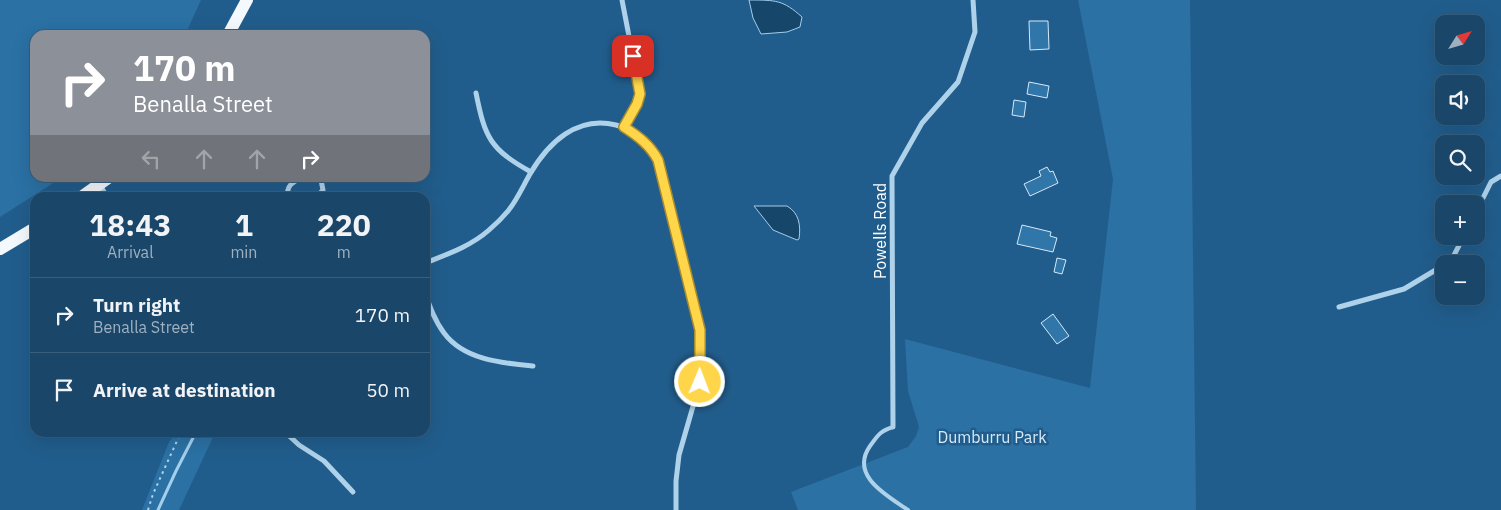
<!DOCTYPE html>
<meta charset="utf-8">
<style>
body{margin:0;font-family:"IBM Plex Sans",sans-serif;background:#224d6f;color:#f1f3f6;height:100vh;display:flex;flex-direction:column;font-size:19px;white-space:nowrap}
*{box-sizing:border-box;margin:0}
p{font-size:16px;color:#9fb1c0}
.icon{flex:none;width:28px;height:28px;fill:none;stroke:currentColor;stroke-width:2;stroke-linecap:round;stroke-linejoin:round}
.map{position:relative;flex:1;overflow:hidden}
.drawer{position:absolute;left:30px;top:192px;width:400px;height:245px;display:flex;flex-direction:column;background:#194669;border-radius:15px;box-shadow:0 5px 20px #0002,0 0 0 1px #375e7d}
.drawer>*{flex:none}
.top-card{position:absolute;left:30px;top:30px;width:400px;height:152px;border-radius:15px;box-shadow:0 5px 20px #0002,0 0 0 1px #375e7d;background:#8c9099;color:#fff;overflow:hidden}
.needle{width:32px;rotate:53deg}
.tools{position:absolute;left:1435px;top:15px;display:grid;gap:10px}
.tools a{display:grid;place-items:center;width:50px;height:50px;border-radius:10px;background:#194669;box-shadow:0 5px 20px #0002,0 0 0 1px #375e7d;font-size:25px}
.pin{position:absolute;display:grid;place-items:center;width:42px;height:42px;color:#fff;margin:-21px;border-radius:10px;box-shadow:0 2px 8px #0006}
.me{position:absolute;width:55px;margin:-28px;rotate:1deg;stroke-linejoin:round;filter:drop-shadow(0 0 4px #0008)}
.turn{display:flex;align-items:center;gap:18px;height:105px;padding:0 20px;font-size:22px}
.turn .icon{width:65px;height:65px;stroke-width:2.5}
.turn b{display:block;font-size:35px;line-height:42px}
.lanes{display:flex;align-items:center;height:48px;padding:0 20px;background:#0003;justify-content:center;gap:25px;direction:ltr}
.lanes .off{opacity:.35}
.eta{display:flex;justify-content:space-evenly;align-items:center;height:85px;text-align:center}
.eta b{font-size:30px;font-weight:700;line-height:35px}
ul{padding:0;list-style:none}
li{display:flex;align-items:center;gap:15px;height:75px;padding:0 20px;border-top:1px solid #375e7d}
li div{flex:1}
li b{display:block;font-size:19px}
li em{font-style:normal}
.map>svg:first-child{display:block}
.green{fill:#2b71a4}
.water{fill:#17466b;stroke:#a3ceec}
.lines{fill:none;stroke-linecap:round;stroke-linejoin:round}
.stream{stroke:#a3ceec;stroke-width:3}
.building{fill:#3176a9;stroke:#d4e9f8}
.path{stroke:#afd2eb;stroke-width:2;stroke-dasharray:2.5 4;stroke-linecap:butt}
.lane{stroke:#afd2eb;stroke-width:4}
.street{stroke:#afd2eb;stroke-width:5}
.primary{stroke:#f4f9fe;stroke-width:12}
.route-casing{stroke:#a68a30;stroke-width:12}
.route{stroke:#ffd54a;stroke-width:9}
.labels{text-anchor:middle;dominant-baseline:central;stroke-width:5;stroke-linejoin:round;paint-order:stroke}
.street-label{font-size:16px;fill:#fff;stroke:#215d8c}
.park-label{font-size:16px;fill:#d4e9f8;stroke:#215d8c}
</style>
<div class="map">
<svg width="1501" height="510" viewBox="0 0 1501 510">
<rect width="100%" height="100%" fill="#215d8c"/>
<g class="green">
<path d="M0 0H201L185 35H35V178H61L0 217Z"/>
<path d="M1078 0H1190L1196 510H798L791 492 908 447 916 436 919 427 908 391 905 339 1090 388 1113 179Z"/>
<path d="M176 433H215L179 510H142L169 442Z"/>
</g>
<g class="water">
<path d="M749 0C776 0 783 0 802 17L800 27 787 32 761 34 753 18Z"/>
<path d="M754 206H787C799 213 801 225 799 239L797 240 773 230Z"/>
</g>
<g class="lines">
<path class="stream" d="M158 510 176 471 196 432"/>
</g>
<g class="building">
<path d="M1029 21H1048L1049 49 1030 50Z"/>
<path d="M1029 82 1049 86 1047 98 1027 94Z"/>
<path d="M1014 100 1026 102 1024 117 1012 115Z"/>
<path d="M1047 167 1050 172 1053 171 1058 183 1030 196 1024 184 1041 176 1039 171Z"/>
<path d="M1022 225 1051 232 1050 236 1057 238 1053 252 1017 244Z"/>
<path d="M1057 258 1066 260 1062 274 1054 272Z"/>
<path d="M1053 314 1069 336 1057 344 1041 323Z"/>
</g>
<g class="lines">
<path class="path" d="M148 510 153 494 181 432"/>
<path class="lane" d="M893 427C880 431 878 435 870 446 849 476 888 496 908 510"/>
<g class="street">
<path d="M622 0 640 93 637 104 624 127"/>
<path d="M476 93C485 138 490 149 531 172"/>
<path d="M100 184 107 198"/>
<path d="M289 198C284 186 294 181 303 178"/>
<path d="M316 198 323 190 321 180 317 178"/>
<path d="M1476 212 1491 182 1501 176"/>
<path d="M425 263C448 254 471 246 489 230 496 224 503 217 508 211 517 200 523 186 530 174 548 143 577 115 616 125 634 130 650 143 658 160L699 331 701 359 700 382 679 455 676 481V510"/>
<path d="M1445 264 1452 259 1464 236"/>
<path d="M425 293C430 307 435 321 444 333 464 360 502 363 533 366"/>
<path d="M1339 307 1404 289 1444 265"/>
<path d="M893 427 892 176 922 123 958 82 975 32 973 0"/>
<path d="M285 432 299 445 324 461 353 492"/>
</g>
<g class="primary">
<path d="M228 35 247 0"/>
<path d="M80 198 108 178"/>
<path d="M0 249 35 228"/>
</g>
</g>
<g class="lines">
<g class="route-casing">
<path id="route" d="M633 56 640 94 637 104 624 127C638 136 650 145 658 160L700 330V382"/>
</g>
<use href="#route" class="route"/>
</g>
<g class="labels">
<g class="street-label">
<text transform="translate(880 231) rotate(-90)">Powells Road</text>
</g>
<g class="park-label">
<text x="992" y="437">Dumburru Park</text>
</g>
</g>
</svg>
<div class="tools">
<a><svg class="needle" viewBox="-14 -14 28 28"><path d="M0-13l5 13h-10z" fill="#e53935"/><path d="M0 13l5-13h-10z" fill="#9fb1c0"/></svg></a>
<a><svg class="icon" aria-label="sound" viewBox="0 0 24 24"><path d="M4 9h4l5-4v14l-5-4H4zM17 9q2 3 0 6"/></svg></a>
<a><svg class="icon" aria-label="search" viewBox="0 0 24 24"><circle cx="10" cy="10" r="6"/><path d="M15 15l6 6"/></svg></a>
<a>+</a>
<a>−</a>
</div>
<div class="pin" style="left:633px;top:56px;background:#d93025"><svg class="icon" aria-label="arrive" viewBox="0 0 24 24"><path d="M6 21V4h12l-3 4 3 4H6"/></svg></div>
<svg class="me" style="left:700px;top:382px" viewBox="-20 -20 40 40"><circle r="17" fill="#ffd54a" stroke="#fff" stroke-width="3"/><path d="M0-11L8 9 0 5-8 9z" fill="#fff"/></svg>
<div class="top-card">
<div class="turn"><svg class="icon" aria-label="right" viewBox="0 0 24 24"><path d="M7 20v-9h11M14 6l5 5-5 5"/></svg><div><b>170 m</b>Benalla Street</div></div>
<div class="lanes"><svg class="icon off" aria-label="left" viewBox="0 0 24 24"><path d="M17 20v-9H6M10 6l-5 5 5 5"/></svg><svg class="icon off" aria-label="ahead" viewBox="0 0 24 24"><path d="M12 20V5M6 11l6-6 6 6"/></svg><svg class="icon off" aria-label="ahead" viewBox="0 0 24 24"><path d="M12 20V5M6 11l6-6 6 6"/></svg><svg class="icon" aria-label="right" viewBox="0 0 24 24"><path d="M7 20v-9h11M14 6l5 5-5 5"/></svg></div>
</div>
<section class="drawer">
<div class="eta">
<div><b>18:43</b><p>Arrival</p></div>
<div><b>1</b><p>min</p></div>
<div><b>220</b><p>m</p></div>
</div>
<ul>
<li><svg class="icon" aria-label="right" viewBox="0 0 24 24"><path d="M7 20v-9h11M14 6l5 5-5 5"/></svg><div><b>Turn right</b><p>Benalla Street</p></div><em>170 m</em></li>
<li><svg class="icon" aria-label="arrive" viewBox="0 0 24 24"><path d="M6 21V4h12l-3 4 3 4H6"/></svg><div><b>Arrive at destination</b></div><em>50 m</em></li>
</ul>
</section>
</div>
